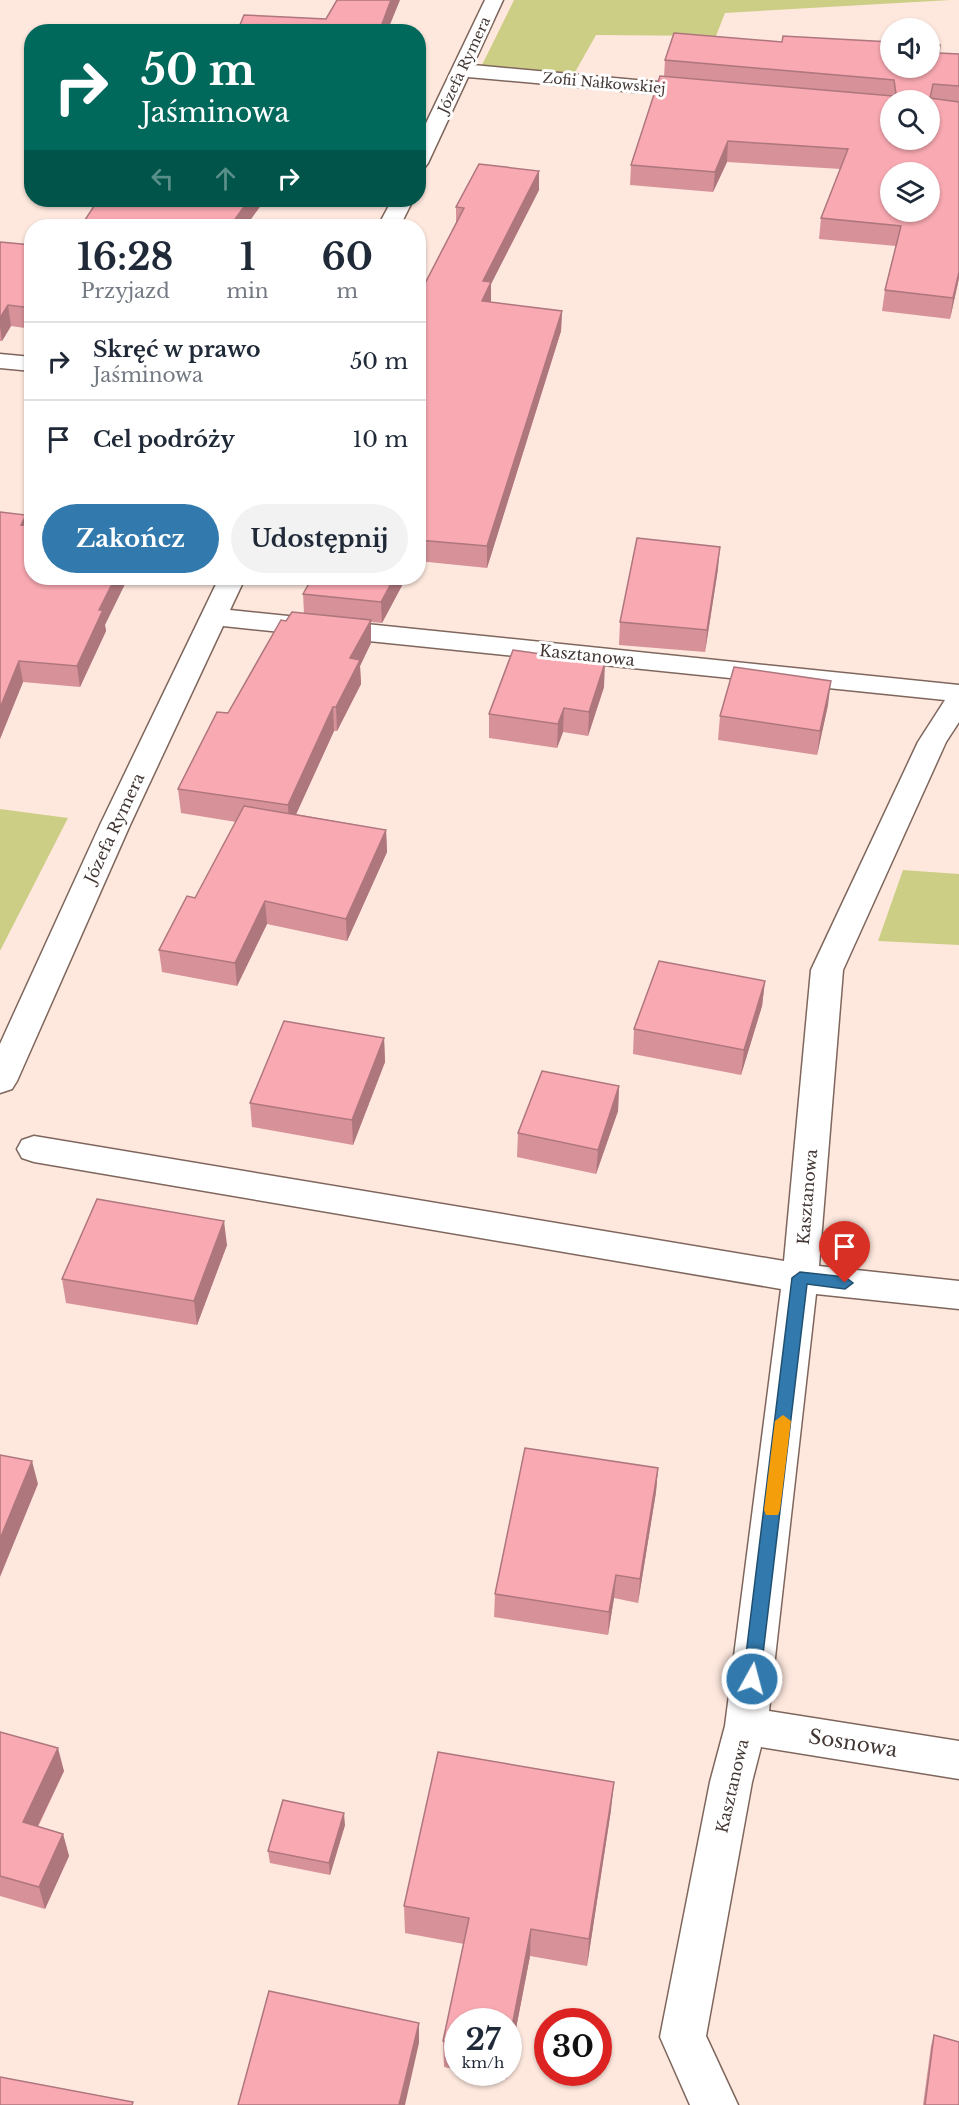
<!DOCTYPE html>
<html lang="pl">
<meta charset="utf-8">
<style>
body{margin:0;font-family:"Libre Baskerville",serif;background:#f2f2f3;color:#1f2937;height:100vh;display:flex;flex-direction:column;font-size:22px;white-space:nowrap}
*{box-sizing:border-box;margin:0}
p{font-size:20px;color:#747a83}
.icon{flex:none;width:33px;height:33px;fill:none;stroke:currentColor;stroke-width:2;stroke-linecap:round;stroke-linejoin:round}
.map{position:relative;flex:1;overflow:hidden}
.drawer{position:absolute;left:24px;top:219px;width:402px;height:366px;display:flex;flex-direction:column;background:#fff;border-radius:24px;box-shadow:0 2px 4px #0004}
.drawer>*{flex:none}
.guide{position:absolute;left:24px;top:24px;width:402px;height:183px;border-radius:24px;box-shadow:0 2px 4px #0004;background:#00695c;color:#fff;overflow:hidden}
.controls{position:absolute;left:880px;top:18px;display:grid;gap:12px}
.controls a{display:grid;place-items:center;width:60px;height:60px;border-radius:50%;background:#fff;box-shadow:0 2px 4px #0004;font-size:30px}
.speed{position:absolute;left:444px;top:2008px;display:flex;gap:12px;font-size:30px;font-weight:700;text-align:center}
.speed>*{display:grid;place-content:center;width:78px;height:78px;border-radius:50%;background:#fff;box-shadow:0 2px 4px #0004;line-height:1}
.speed small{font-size:15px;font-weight:400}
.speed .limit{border:9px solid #d22;background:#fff;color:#111}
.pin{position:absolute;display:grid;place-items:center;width:51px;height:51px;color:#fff;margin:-62px -26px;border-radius:50% 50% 50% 0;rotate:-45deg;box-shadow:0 0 6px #0007}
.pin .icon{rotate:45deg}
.me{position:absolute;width:66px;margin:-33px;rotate:7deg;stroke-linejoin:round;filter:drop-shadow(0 0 4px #0008)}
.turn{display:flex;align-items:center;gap:21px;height:126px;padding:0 18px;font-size:27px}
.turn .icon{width:78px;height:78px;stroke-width:2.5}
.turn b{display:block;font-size:42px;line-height:51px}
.lanes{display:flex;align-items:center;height:57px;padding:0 18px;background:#0003;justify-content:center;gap:30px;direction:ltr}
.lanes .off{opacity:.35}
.eta{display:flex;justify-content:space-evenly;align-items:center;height:102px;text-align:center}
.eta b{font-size:36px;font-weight:700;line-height:42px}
.button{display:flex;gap:12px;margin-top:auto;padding:12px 18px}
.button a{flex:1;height:69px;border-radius:36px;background:#327aae;color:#fff;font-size:24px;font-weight:700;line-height:69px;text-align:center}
.button a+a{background:#f2f2f3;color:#1f2937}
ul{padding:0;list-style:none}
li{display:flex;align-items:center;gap:18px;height:78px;padding:0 18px;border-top:2px solid #e0e1e3}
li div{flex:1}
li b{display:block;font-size:22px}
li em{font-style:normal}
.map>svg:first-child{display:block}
.green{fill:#cdce86}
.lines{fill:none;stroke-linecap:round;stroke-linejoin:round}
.minor-casing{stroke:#7e665c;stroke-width:3}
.minor{fill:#fff;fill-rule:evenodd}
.wall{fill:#d69199}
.shaded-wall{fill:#ae767d}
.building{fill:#f9a9b2;stroke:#ae767d;stroke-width:1.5;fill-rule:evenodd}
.route{fill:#327aae;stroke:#204f71;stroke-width:1.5}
.slow{fill:#f59e0b}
.labels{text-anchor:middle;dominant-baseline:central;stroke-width:6;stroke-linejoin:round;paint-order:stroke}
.far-street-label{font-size:14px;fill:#423733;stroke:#fff}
.street-label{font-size:16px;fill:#423733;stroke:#fff}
.near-street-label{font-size:20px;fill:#423733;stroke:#fff}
</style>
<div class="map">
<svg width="959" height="2105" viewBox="0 0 959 2105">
<rect width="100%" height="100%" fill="#fee8de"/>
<g class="green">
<path d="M514 0H951L725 13 716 36 596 35 574 74 482 65Z"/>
<path d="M0 809 68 818 0 951Z"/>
<path d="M903 870 959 874V945L878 941Z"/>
</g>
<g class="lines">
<g class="minor-casing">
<g id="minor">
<path d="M485 0H503L473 65 701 86 708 88 711 92 708 96 701 98 468 77 428 163 425 167 418 169V140Z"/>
<path d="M392 200H413L400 226H378Z"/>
<path d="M0 354 32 357V371L0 368Z"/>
<path d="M219 578H245L230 610 959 685V722L946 742 843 970 819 1266 959 1281V1309L816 1294 769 1711 959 1741V1779L761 1747 752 1782 706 2036 738 2105H690L660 2037 710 1782 725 1726 781 1289 34 1162 22 1158 17 1149 22 1140 34 1136 784 1261 811 970 918 742 945 700 223 626 130 825 17 1081 12 1089 0 1093V1044L100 825Z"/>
</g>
</g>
<use href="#minor" class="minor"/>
</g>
<g class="wall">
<path d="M782 42 959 54V278L950 319 882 311 885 290 896 246 819 239 821 218 841 169 727 162 713 192 630 185 631 165 664 77 665 60Z"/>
<path d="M539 171V190L491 284V302L562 311 561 331 487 568 418 561V297L456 225V207Z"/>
<path d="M0 242 32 245V329L11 326 2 341H0Z"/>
<path d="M28 525 105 625 106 631 80 687 23 682 0 739Z"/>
<path d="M718 569 705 652 619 645 620 622Z"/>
<path d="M406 578 382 623 371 622V643L360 666 361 684 337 731H334L296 814 386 830 387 852 347 941 267 924 237 986 162 972 159 950 195 898 236 822 181 813 178 789 228 713 286 621 304 613 303 594Z"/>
<path d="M604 687 588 736 563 732 557 748 489 738V714Z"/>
<path d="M828 705 817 755 718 740 720 716Z"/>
<path d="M765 981 762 1006 741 1075 633 1054 634 1029Z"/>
<path d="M384 1038 385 1062 353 1145 252 1127 250 1103Z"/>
<path d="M619 1086 618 1111 596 1174 517 1157 518 1133Z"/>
<path d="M227 1245 197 1325 66 1303 62 1279Z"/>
<path d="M658 1468 656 1492 638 1603 614 1598 608 1635 494 1617 495 1594Z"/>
<path d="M0 1732 64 1771 38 1827 63 1834 69 1856 45 1909 0 1896Z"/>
<path d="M611 1810 587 1966 530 1956 508 2070V2022H458V2070L444 2067 443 2041 464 1944 405 1933 404 1906Z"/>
<path d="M345 1825 330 1875 270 1863 268 1851Z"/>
<path d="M934 2035 959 2105H923L931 2046Z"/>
<path d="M475 2073H508L507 2079Z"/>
</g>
<g class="shaded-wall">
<path d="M391 0H400L387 32H379Z"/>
<path d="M728 141 727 162 713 192 715 172Z"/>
<path d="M539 171V190L491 284V302L482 322 483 281Z"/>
<path d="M249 200H265L246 226H230Z"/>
<path d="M959 272V278L950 319 953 298Z"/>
<path d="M8 305 11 326 2 341 0 326V318Z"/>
<path d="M562 311 561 331 487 568V546Z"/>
<path d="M26 515 30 535 21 525Z"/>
<path d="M720 547 718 569 705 652 707 630Z"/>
<path d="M115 578H128L105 625 106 631 80 687 77 666 99 610Z"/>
<path d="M394 578H406L382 623 381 602Z"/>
<path d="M371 620V643L360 666 361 684 337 731 336 707 350 658Z"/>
<path d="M19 661 23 682 0 739V708Z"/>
<path d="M605 663 604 687 588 736 589 712Z"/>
<path d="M831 681 828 705 817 755 820 731Z"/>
<path d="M333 707 334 731 289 830 288 805Z"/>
<path d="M564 708 563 732 557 748 558 724Z"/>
<path d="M386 830 387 852 347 941 346 919Z"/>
<path d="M265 901 267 924 237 986 235 963Z"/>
<path d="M765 981 762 1006 741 1075 744 1050Z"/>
<path d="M384 1038 385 1062 353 1145 352 1120Z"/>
<path d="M619 1086 618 1111 596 1174 598 1150Z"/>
<path d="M224 1221 227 1245 197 1325 194 1301Z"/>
<path d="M32 1461 38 1484 0 1577V1539Z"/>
<path d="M658 1468 656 1492 638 1603 640 1579Z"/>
<path d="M616 1575 614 1598 608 1635 609 1612Z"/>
<path d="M58 1748 64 1771 29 1844 23 1822Z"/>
<path d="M614 1782 611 1810 587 1966 589 1939Z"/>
<path d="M344 1813 345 1825 330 1875 329 1863Z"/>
<path d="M63 1834 69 1856 45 1909 39 1887Z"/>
<path d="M531 1929 530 1956 508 2070V2047Z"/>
<path d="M419 2023V2043L405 2105H399Z"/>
</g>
<g class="building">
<path d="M337 0H391L379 32H237L244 15 326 19Z"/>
<path d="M83 28 160 32H83Z"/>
<path d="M674 33 782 42 783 36 891 42V68H930V44L940 45 939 53 959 54V86L933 84 930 98 959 102V272L953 298 885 290 901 226 821 218 848 149 728 141 715 172 631 165 660 76 893 96 896 94 894 80 665 60ZM891 100H930V140H891ZM891 172H930V212H891Z"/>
<path d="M479 164 539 171 483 281 491 282 482 301 562 311 487 546 418 540V297L464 208 456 207Z"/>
<path d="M98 200H249L230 226H81Z"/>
<path d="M0 242 32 245V308L8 305 0 318Z"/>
<path d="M0 512 26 515 21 525 32 526V578H115L99 610H103L77 666 19 661 0 708Z"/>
<path d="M637 538 720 547 707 630 620 622Z"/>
<path d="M312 578H394L381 602 303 594Z"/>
<path d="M292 612 371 620 350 658 360 660 336 707H333L288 805 178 789 217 712 228 713 281 620 286 621Z"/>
<path d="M513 650 605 663 589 712 564 708 558 724 489 714Z"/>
<path d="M734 667 831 681 820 731 720 716Z"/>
<path d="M244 806 386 830 346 919 265 901 235 963 159 950 187 896 195 898Z"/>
<path d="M659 961 765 981 744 1050 634 1029Z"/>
<path d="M284 1021 384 1038 352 1120 250 1103Z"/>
<path d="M542 1071 619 1086 598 1150 518 1133Z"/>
<path d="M97 1199 224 1221 194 1301 62 1279Z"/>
<path d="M525 1448 658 1468 640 1579 616 1575 609 1612 495 1594Z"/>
<path d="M0 1455 32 1461 0 1539Z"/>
<path d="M0 1732 58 1748 23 1822 63 1834 39 1887 0 1876Z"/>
<path d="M438 1752 614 1782 589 1939 531 1929 508 2047V2022H458V2044L443 2041 469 1918 404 1906Z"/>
<path d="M283 1800 344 1813 329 1863 268 1851Z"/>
<path d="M269 1991 419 2023 399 2105H238Z"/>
<path d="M934 2035 959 2042V2105H925Z"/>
<path d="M0 2077 133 2102 132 2105H0Z"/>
</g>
<path class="route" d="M800 1272 845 1277 853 1283 845 1289 807 1284 760 1679 758 1684 752 1687 746 1684 743 1679 792 1278Z"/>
<path class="slow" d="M783 1415 791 1421 780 1510 778 1515H766L764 1510 775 1421Z"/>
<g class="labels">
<g class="far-street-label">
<text transform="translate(464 65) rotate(-65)">Józefa Rymera</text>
<text transform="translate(604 83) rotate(5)">Zofii Nałkowskiej</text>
</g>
<g class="street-label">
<text transform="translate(587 655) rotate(6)">Kasztanowa</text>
<text transform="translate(114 828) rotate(-65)">Józefa Rymera</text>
<text transform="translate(807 1197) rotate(-85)">Kasztanowa</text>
<text transform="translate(732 1786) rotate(-77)">Kasztanowa</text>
</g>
<g class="near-street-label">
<text transform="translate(853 1743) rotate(9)">Sosnowa</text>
</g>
</g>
</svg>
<div class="controls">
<a><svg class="icon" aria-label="sound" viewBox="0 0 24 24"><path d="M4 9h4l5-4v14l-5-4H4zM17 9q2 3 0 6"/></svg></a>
<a><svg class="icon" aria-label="search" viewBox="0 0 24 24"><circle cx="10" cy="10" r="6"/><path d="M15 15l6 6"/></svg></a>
<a><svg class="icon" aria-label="layers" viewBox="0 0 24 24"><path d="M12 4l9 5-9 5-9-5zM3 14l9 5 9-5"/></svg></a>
</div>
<div class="speed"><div>27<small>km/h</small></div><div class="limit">30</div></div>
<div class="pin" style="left:845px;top:1283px;background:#d93025"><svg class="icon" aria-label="arrive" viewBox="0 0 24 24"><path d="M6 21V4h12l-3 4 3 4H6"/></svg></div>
<svg class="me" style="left:752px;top:1679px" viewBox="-20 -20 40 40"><circle r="17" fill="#327aae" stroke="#fff" stroke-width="3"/><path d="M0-11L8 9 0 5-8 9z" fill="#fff"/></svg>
<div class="guide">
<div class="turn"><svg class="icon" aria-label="right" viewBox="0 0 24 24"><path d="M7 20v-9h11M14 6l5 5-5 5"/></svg><div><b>50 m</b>Jaśminowa</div></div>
<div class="lanes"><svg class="icon off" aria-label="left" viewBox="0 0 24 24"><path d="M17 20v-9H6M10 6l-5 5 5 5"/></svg><svg class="icon off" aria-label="ahead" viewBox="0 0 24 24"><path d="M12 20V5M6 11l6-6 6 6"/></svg><svg class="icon" aria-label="right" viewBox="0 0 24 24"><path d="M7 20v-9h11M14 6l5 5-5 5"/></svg></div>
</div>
<section class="drawer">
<div class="eta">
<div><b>16:28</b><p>Przyjazd</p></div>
<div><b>1</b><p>min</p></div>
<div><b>60</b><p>m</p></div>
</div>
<ul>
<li><svg class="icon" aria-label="right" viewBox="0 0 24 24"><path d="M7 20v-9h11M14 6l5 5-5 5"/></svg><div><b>Skręć w prawo</b><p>Jaśminowa</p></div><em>50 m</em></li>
<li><svg class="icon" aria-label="arrive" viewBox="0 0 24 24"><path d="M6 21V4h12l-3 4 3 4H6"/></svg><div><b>Cel podróży</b></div><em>10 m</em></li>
</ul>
<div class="button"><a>Zakończ</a><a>Udostępnij</a></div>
</section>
</div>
